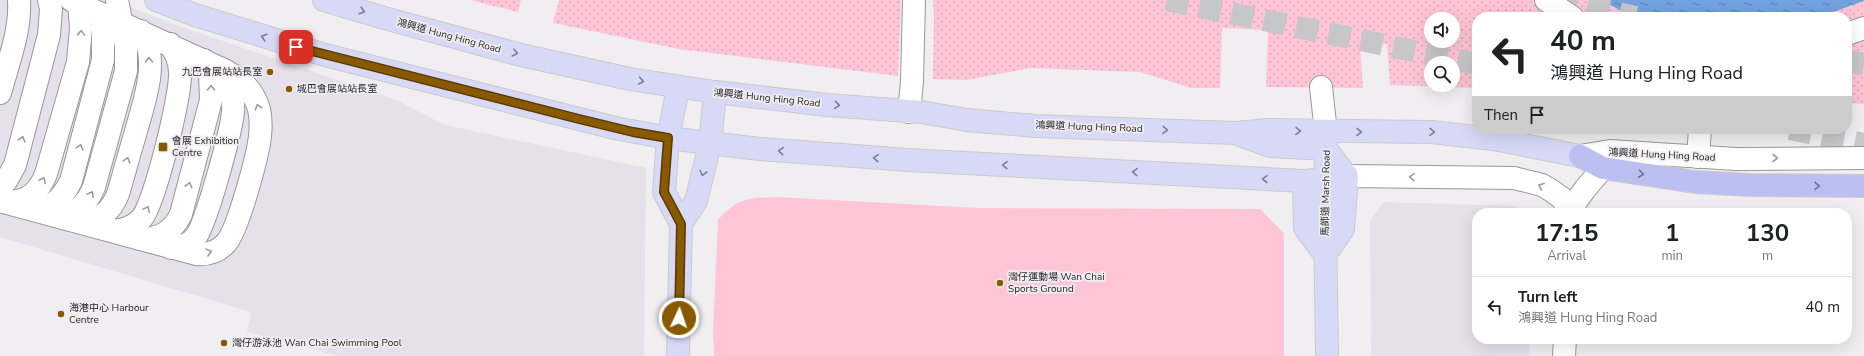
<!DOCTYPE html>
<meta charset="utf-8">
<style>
body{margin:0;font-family:"Nunito Sans","Noto Sans TC",sans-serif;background:#f2f2f2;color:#202124;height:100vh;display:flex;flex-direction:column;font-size:15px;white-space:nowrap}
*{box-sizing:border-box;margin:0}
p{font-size:13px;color:#757577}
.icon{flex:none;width:22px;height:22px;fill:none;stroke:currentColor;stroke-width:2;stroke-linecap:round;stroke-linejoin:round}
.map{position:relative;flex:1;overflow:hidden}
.details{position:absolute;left:1472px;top:208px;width:380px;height:136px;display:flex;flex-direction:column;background:#fff;border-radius:16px;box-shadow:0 4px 16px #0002}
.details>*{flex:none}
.hud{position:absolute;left:1472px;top:12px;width:380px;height:122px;border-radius:16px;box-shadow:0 4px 16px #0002;background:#fff;color:#202124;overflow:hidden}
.buttons{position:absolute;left:1424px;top:12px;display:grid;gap:8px}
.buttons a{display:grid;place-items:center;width:36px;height:36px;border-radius:50%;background:#fff;box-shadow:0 4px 16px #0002;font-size:20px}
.pin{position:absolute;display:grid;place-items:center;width:34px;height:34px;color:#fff;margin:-17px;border-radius:8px;box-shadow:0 2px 6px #0006}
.me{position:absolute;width:44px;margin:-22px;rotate:3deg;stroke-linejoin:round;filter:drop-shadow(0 0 3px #0008)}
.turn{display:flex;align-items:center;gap:14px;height:84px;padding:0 12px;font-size:18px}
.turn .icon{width:52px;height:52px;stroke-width:2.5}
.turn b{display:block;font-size:28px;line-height:34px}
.then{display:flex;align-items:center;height:38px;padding:0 12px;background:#0003;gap:8px;font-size:15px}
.eta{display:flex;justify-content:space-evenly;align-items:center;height:68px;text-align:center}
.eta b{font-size:24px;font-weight:700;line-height:28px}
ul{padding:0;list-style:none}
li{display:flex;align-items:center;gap:12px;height:60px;padding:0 12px;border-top:1px solid #e0e0e0}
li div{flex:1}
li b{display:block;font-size:15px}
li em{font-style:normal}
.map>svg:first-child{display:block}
.built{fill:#e5e0ea}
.park{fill:url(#park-dots);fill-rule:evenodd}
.pitch{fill:#fec5d7}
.water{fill:url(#water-ripples)}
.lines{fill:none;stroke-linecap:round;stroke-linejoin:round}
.highway-tunnel{stroke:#c7c6c8;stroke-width:22;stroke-dasharray:22 11;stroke-linecap:butt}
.minor-casing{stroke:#989799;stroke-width:24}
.major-casing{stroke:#cbcbcb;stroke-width:24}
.highway-casing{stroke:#cbcbcb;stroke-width:24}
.minor{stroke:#fff;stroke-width:22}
.major{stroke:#d7d9f7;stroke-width:22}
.highway{stroke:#bcbff2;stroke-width:22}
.oneway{stroke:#7e7f8e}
.oneway2{stroke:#9d9d9d}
.oneway3{stroke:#70728c}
.route-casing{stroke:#583a00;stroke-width:10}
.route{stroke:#885a00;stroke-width:7}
.poi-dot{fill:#885a00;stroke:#f0eef1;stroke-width:1.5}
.labels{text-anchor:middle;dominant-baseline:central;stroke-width:3.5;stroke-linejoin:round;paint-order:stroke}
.street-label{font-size:10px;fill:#252526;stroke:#f0eef1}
.poi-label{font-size:10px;fill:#252526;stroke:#f0eef1;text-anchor:start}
</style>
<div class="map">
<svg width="1864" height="356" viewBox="0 0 1864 356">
<defs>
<pattern id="park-dots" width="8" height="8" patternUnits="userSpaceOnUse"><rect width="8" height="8" fill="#fec5d7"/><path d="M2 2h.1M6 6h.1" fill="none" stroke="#daa9b8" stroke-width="1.8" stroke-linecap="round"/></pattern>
<pattern id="water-ripples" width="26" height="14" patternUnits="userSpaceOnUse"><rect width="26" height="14" fill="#73a2e1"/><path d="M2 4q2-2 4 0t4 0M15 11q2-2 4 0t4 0" fill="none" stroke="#5e84b6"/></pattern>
</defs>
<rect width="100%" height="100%" fill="#f0eef1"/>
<g class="built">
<path d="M0 0H112L176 25 396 100 445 125 646 168 644 356H338L247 332 251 312 0 237Z"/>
<path d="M1384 202 1516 206 1524 213H1477V339H1530L1529 356H1371L1370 220Z"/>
</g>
<g class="park">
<path d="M470 0H521L518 12Z"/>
<path d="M559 0H901L898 76 679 49 553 23Z"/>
<path d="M933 0H1600L1634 17H1477V88L1390 85 1387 44 1360 45 1363 88 1266 87 1268 30 1222 28 1220 88H1191L1140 72 1030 68 967 80 933 79 934 16ZM1431 19H1453V41H1431ZM1431 63H1453V85H1431Z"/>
<path d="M1864 1V104L1847 103V17H1819Z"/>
</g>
<path class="pitch" d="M777 197 979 208 1260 209 1284 233V356H714L713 333 718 220C737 198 749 198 777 197Z"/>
<path class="water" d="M1600 0H1864V1L1819 17H1634Z"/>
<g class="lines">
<g class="highway-tunnel">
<path d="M1167 0 1477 64"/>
<path d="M1555 0 1636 17"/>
<path d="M1847 61 1864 64"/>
<path d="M1790 129 1864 144"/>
</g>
<g class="minor-casing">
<g id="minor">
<path d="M1546 0 1572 17"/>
<path d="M1847 34 1864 28"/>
<path d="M1321 87 1326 132"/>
<path d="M0 93C8 63 21 31 19 0"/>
<path d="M909 112 912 82 914 0"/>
<path d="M1580 156 1610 151 1736 159 1864 158"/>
<path d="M1698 157 1700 129"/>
<path d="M1329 179 1347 176 1514 178 1542 185 1552 191 1563 199 1568 211"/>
<path d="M0 186 6 181 15 165 49 35 51 9 49 0"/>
<path d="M0 201 196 254C207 255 218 252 226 243 238 230 258 155 260 136 261 127 261 118 259 109 253 90 242 80 226 71L71 0"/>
<path d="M6 201C26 204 39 192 46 174L78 62 81 28 79 3"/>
<path d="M31 209C51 210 62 199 71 181L103 60V28L101 14"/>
<path d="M1568 213 1585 189 1603 168"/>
<path d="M54 215C74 218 87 204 94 187L126 71V46L117 0"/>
<path d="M78 221C98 224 111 211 118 194 124 174 129 154 135 135 143 104 161 60 141 31"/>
<path d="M109 230C121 232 134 227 142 218 155 202 181 95 180 73 180 61 176 54 170 44"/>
<path d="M141 239C160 239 173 231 181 214L211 100 210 73 204 60"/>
<path d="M171 248C181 247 189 245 195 238 206 225 231 132 233 112 234 98 231 84 226 71"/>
<path d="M1564 356 1565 339"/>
</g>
</g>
<g class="major-casing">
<g id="major">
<path d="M156 0 195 15 325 55 615 128 668 138 760 149 908 160 1304 181 1326 179"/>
<path d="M324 0 384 18 521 55 630 79 715 92 827 105 921 112 967 120 1036 126 1235 133 1269 130 1431 132 1494 139 1580 156"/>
<path d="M1326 132 1325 218 1327 356"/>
<path d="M1240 135 1270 146 1326 149 1347 176 1343 229 1325 255"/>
<path d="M1304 181 1305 228 1325 255"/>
<path d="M681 224 696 201 710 144 715 92"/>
<path d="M678 356 681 224 664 192 668 138 678 88"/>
</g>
</g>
<g class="highway-casing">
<path id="highway" d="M1580 156 1603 168 1695 182 1750 185 1864 186"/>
</g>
<use href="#minor" class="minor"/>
<use href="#major" class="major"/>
<use href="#highway" class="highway"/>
</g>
<defs><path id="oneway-chevron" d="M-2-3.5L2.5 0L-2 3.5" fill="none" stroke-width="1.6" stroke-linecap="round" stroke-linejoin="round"/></defs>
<g class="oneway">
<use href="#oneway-chevron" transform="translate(362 11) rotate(17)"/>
<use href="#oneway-chevron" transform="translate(264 37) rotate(-162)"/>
<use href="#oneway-chevron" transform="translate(515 53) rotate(14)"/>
<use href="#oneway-chevron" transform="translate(641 81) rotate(10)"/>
<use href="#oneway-chevron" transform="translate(837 105) rotate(5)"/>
<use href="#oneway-chevron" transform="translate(1165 130) rotate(2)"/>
<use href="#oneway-chevron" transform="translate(1298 131) rotate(2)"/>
<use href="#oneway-chevron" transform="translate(1359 132) rotate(1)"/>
<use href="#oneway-chevron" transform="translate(1432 132) rotate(2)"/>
<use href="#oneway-chevron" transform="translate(781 151) rotate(-175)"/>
<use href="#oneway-chevron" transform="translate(876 158) rotate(-176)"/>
<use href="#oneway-chevron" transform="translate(1005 165) rotate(-177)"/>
<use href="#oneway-chevron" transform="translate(1135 172) rotate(-177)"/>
<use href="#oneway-chevron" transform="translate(703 173) rotate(104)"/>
<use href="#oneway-chevron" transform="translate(1265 179) rotate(-177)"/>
</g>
<g class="oneway2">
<use href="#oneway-chevron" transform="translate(81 33) rotate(-88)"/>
<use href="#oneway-chevron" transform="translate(149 60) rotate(-91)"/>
<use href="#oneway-chevron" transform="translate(211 88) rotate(-90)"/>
<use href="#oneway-chevron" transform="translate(258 107) rotate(-107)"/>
<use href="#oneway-chevron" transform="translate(22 139) rotate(-75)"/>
<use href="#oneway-chevron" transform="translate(80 147) rotate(-75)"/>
<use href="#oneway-chevron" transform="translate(1775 158)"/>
<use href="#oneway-chevron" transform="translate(127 160) rotate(-75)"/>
<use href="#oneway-chevron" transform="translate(1412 177) rotate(-179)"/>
<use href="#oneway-chevron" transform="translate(43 180) rotate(-63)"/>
<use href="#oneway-chevron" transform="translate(189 185) rotate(-75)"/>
<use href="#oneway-chevron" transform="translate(1541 186) rotate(-158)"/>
<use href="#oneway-chevron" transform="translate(91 194) rotate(-62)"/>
<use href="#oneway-chevron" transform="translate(147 209) rotate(-62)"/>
<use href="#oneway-chevron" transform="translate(209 252) rotate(-15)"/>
</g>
<g class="oneway3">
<use href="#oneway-chevron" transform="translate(1641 174) rotate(8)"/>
<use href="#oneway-chevron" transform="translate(1817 186) rotate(1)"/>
</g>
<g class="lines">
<g class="route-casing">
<path id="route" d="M296 47 579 119 633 132 668 138 664 192 681 224 679 318"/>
</g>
<use href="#route" class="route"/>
</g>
<g class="poi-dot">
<circle cx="270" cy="72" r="4"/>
<circle cx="289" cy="89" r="4"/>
<rect x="158" y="142" width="10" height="10" rx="2"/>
<circle cx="1000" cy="283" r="4"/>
<circle cx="61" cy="314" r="4"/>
<circle cx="224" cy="343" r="4"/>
</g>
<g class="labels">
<g class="street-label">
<text transform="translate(449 36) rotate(15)">鴻興道 Hung Hing Road</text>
<text transform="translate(767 98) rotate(6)">鴻興道 Hung Hing Road</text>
<text transform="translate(1089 127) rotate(2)">鴻興道 Hung Hing Road</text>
<text transform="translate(1662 155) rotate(3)">鴻興道 Hung Hing Road</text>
<text transform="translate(1326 193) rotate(-89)">馬師道 Marsh Road</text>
</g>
<g class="poi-label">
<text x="262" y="72" text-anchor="end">九巴會展站站長室</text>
<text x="297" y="89">城巴會展站站長室</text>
<text x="172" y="141">會展 Exhibition<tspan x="172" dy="12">Centre</tspan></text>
<text x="1008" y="277">灣仔運動場 Wan Chai<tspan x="1008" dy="12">Sports Ground</tspan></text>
<text x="69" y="308">海港中心 Harbour<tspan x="69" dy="12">Centre</tspan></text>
<text x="232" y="343">灣仔游泳池 Wan Chai Swimming Pool</text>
</g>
</g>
</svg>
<div class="buttons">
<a><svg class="icon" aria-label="sound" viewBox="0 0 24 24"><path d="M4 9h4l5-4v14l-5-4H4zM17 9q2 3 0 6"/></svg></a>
<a><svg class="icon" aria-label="search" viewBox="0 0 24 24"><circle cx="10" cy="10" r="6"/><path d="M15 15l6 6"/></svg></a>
</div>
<div class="pin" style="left:296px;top:47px;background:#d93025"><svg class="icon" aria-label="arrive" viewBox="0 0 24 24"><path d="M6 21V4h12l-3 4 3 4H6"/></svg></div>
<svg class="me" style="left:679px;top:318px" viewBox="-20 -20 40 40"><circle r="17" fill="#885a00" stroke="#fff" stroke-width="3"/><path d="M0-11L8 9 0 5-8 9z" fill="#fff"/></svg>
<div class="hud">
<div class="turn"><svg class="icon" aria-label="left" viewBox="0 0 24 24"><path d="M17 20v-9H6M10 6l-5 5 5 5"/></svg><div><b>40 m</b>鴻興道 Hung Hing Road</div></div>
<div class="then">Then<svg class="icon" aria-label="arrive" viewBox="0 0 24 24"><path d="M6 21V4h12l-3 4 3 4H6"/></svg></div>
</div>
<section class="details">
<div class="eta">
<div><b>17:15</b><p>Arrival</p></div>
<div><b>1</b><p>min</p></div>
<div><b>130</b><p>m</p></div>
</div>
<ul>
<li><svg class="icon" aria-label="left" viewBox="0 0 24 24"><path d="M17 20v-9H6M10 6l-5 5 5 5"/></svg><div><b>Turn left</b><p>鴻興道 Hung Hing Road</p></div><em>40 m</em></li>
</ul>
</section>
</div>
